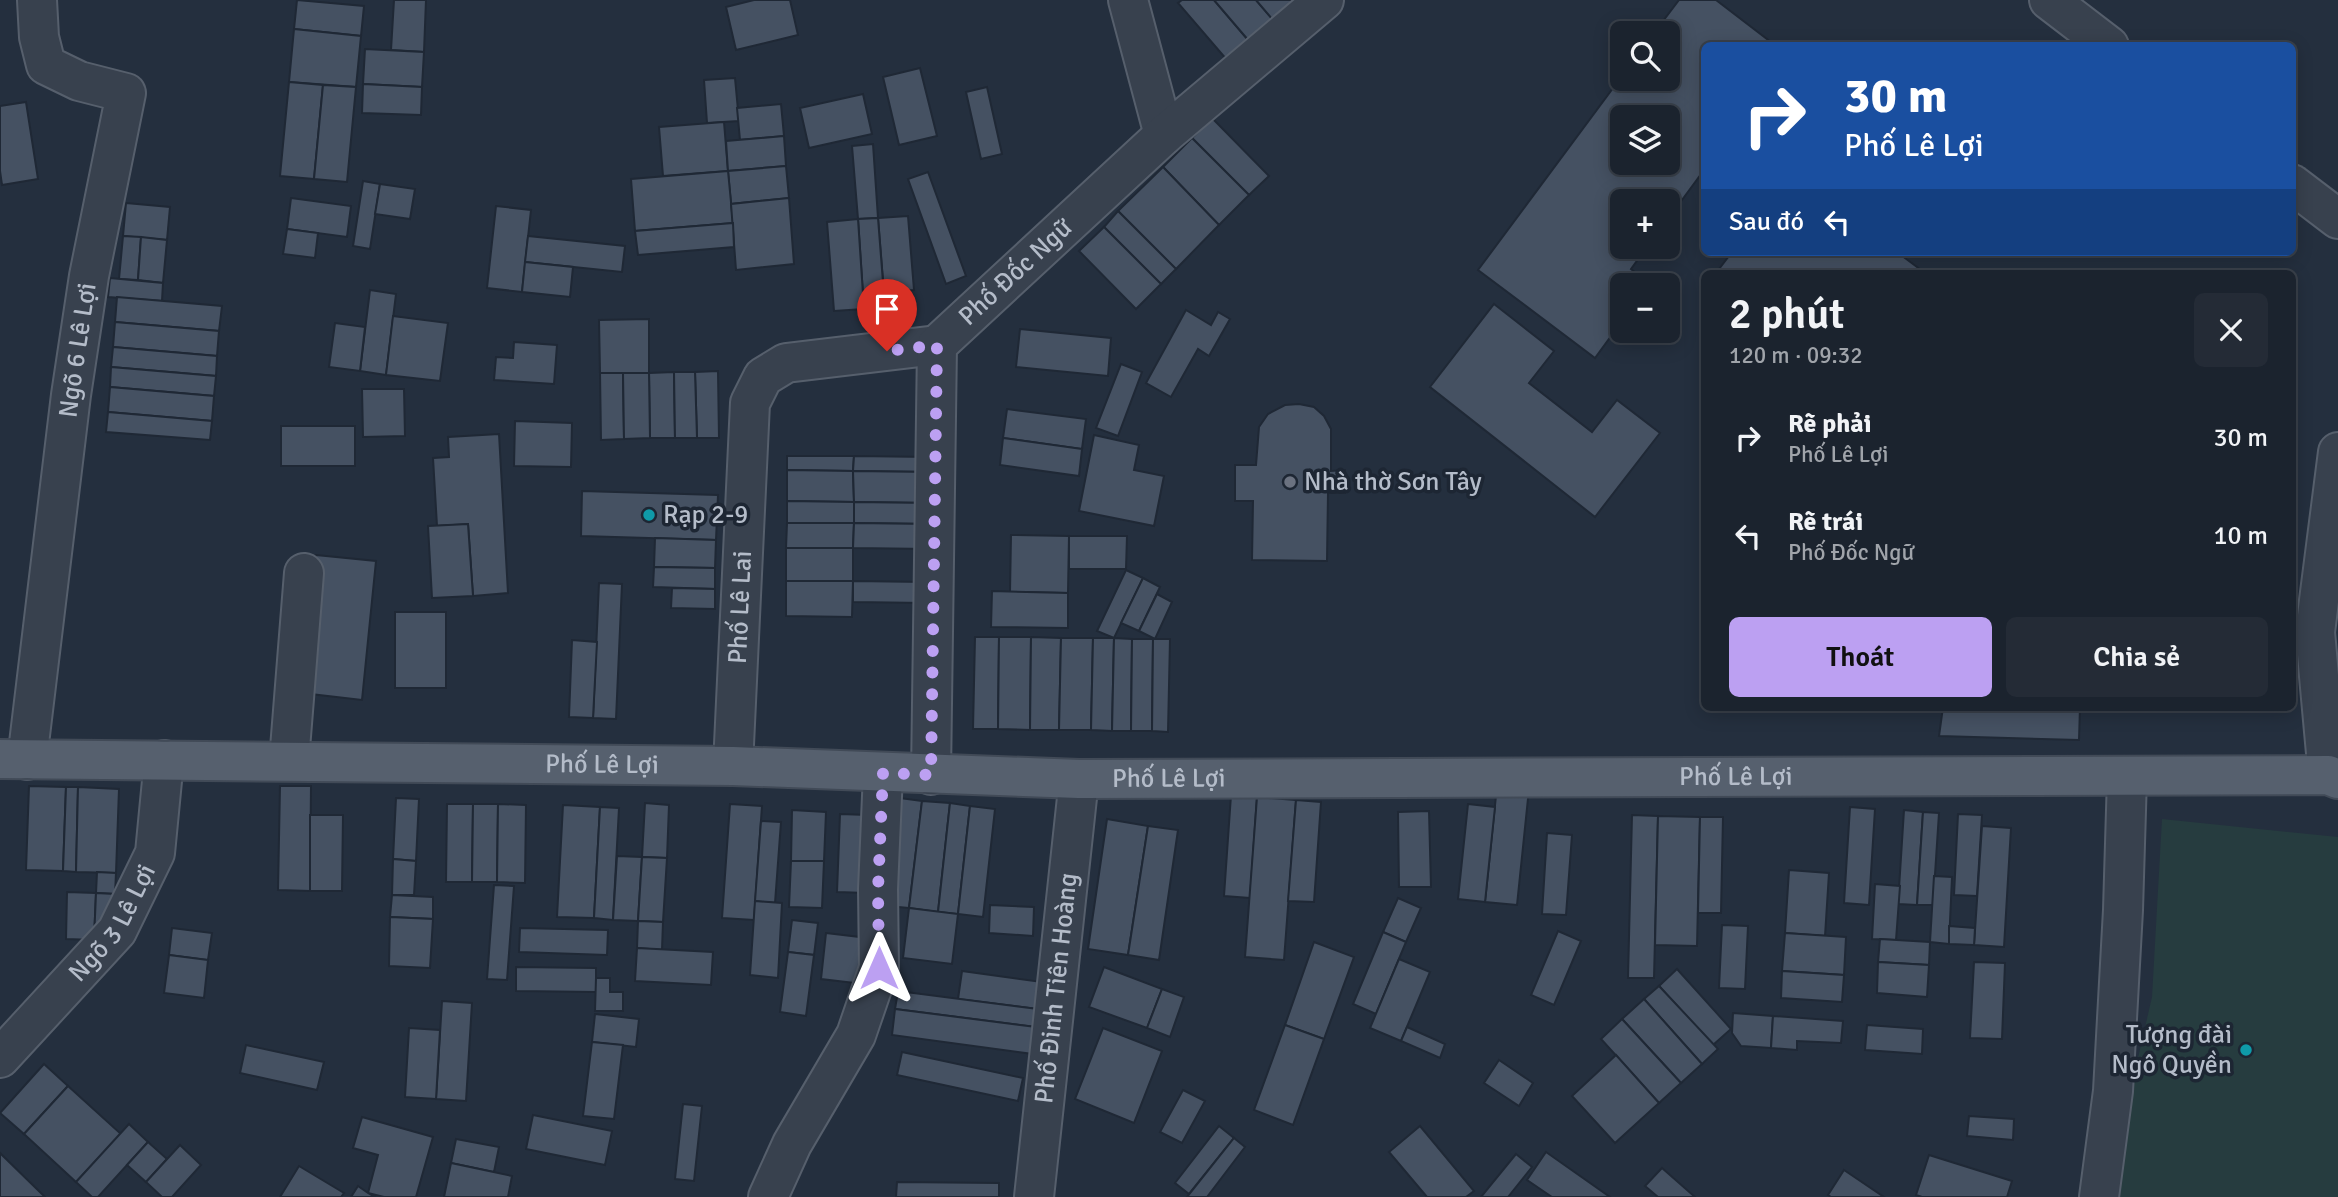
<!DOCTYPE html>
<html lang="vi">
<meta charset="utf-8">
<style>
body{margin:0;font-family:Signika,sans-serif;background:#242b36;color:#f1f3f6;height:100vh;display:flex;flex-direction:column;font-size:26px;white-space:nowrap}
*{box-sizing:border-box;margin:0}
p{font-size:23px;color:#a0a4aa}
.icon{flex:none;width:38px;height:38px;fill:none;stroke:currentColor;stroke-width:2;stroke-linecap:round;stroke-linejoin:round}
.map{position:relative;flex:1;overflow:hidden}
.drawer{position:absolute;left:1701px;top:270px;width:595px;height:441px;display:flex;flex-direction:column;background:#1b232e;border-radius:10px;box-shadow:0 4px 18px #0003,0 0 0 2px #39404a}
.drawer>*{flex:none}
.banner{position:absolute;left:1701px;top:42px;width:595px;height:214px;border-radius:10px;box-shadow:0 4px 18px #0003,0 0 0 2px #39404a;background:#1a4fa0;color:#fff;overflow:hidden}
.buttons{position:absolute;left:1610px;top:21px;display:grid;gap:14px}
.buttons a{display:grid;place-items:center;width:70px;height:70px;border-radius:10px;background:#1b232e;box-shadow:0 4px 18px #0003,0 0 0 2px #39404a;font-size:35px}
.pin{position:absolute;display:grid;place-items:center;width:60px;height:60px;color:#fff;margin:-72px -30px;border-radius:50% 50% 50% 0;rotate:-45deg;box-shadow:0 0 7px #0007}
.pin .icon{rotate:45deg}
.me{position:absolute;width:77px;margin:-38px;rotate:0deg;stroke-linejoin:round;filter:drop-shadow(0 0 5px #0008)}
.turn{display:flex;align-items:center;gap:24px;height:147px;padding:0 28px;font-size:32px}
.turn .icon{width:91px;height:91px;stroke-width:2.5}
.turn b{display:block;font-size:49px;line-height:60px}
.then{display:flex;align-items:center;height:66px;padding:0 28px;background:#0003;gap:14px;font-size:26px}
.round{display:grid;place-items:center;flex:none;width:74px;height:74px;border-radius:10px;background:#242b36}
.head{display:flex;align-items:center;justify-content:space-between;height:119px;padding:0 28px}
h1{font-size:42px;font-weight:600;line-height:52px}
.cta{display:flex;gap:14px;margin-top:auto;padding:14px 28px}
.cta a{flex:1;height:80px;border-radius:10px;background:#bca0f2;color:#111;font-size:28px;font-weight:600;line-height:80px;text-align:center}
.cta a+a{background:#242b36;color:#f1f3f6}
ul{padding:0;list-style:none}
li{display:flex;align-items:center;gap:21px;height:98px;padding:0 28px}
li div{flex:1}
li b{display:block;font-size:26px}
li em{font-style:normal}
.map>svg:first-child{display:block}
.green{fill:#263c3f}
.building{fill:#455162;stroke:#1f2835;stroke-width:2;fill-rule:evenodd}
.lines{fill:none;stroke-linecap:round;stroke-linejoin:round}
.minor-casing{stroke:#565f6c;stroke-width:42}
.major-casing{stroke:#414a57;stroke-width:42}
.minor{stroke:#38414e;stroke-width:38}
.major{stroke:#56606e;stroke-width:38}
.route{stroke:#bca0f2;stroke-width:12;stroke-dasharray:0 21.6}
.worship-dot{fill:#6b7280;stroke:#1d2633;stroke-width:2.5}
.culture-dot{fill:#0f9aa8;stroke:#1d2633;stroke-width:2.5}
.labels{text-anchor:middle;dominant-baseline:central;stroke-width:7;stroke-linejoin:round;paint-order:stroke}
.street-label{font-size:26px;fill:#b4bcc9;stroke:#1d2633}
.poi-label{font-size:26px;fill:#b4bcc9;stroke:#1d2633;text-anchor:start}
</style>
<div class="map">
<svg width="2338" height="1197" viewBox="0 0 2338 1197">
<rect width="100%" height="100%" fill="#242f3e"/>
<path class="green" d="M2162 819 2338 837V1197H2106L2152 997Z"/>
<g class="building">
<path d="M297 0 364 6 361 36 294 29Z"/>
<path d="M394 0H426L424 52 391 50Z"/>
<path d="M754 0H790L798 35 736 50 726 7Z"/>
<path d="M1182 0H1214L1249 41 1227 60 1178 3Z"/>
<path d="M1214 0H1256L1273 20 1249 41Z"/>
<path d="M1256 0H1293L1294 1 1273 20Z"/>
<path d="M1679 0H1716L1776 46H1704V170L1668 219V201H1622V247H1647L1631 269 1650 284 1622 285V321L1595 358 1478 270 1622 76V79H1668V33H1654ZM1622 117H1668V163H1622Z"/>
<path d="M294 29 361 36 356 87 289 82Z"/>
<path d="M365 49 424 52 422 87 363 84Z"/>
<path d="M920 68 937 136 899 145 883 77Z"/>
<path d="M735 78 739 121 707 123 704 80Z"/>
<path d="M289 82 323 85 314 179 280 176Z"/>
<path d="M363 84 422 87 421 115 362 113Z"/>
<path d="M323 85 356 87 347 182 314 179Z"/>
<path d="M987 87 1002 154 981 159 966 92Z"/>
<path d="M863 94 872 134 809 148 800 108Z"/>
<path d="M26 102 38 179 2 185 0 171V106Z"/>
<path d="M781 104 784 136 740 140 737 108Z"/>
<path d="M1212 118 1269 176 1249 195 1192 138Z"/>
<path d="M724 122 728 171 663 176 659 127Z"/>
<path d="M784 136 786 166 728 171 726 141Z"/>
<path d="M1192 138 1249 195 1219 225 1163 167Z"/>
<path d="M873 144 878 218 858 219 852 146Z"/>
<path d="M786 166 789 198 731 204 728 171Z"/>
<path d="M1163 167 1219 225 1176 269 1118 211Z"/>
<path d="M728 171 733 223 635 231 631 179Z"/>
<path d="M928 172 966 276 946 284 908 179Z"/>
<path d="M363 181 380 184 370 249 353 246Z"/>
<path d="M380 184 415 189 410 219 375 214Z"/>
<path d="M291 198 351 206 347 237 287 229Z"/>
<path d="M789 198 794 264 736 270 731 204Z"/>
<path d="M126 203 170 207 167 240 123 236Z"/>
<path d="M496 206 531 210 522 292 487 288Z"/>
<path d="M1118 211 1176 269 1161 284 1104 227Z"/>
<path d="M908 216 914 290 884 293 878 218Z"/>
<path d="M878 218 885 308 864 309 858 219Z"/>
<path d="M858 219 864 309 834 311 827 222Z"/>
<path d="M733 223 734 247 638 255 635 231Z"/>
<path d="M1104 227 1161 284 1136 309 1079 251Z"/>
<path d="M287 229 318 233 315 258 283 254Z"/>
<path d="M123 236 141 237 138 280 119 279Z"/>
<path d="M528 236 625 246 622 272 525 262Z"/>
<path d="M141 237 167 240 163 283 138 280Z"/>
<path d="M1732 252H1897L1925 273H1791L1787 270 1785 273H1716Z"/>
<path d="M525 262 573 267 570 297 522 292Z"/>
<path d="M110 278 163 283 162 301 108 297Z"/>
<path d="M370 290 396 294 386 375 360 371Z"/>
<path d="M117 297 222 306 219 331 115 322Z"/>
<path d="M1494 304 1554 351 1529 383 1592 432 1617 400 1660 433 1595 517 1430 387Z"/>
<path d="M1186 310 1211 325 1218 312 1230 319 1209 356 1198 349 1171 397 1146 383Z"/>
<path d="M393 316 448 323 440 381 386 375Z"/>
<path d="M649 319V373H600L599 320Z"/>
<path d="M115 322 219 331 217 356 113 347Z"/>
<path d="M335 323 365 327 360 371 329 367Z"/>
<path d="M1020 329 1111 338 1108 376 1016 367Z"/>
<path d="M514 342 557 345 554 384 494 380 496 357 513 358Z"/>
<path d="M113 347 217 356 216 376 111 367Z"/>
<path d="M1121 364 1142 372 1118 436 1096 428Z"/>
<path d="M111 367 216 376 214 396 110 387Z"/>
<path d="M718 371 719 438H697L695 372Z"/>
<path d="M674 372 675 438H650L649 373Z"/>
<path d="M674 372H695L697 438H675Z"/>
<path d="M600 373H623L624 439 601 440Z"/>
<path d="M623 373H649L650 438 624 439Z"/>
<path d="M110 387 214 396 212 421 108 412Z"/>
<path d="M362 389H404L405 436 363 437Z"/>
<path d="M1299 404 1314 407 1324 416 1331 429V471L1345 470V493H1328L1327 561 1252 560 1253 501H1235V465H1256L1259 427 1268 414 1285 405Z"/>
<path d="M1007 409 1086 419 1082 449 1003 438Z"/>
<path d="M108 412 212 421 210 440 106 432Z"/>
<path d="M515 421 572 423 571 467 514 466Z"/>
<rect x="281" y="426" width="74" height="40"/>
<path d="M499 434 508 593 473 596 468 524 437 526 433 458 449 457 448 437Z"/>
<path d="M1094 435 1139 445 1134 470 1164 476 1154 526 1079 511Z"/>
<path d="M1003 438 1082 449 1079 476 1000 465Z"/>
<path d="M787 456H854L853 471 787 470Z"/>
<path d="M854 456 931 457V472L853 471Z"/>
<path d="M787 470 853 471 854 502 787 501Z"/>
<path d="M853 471 931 472 930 503 854 502Z"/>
<path d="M582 491 718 495 716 540 581 536Z"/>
<path d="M787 501 854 502V523H787Z"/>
<path d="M854 502 930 503V524L854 523Z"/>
<path d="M787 523H854L853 548H786Z"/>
<path d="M854 523 930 524V549L853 548Z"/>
<path d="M468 524 473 596 432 598 428 526Z"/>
<path d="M1011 535 1069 536 1068 593 1010 592Z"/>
<path d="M1069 536H1127L1126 569H1069Z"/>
<path d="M655 538 716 540 715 568 654 567Z"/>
<rect x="786" y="548" width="67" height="33"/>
<path d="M316 555 376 561 362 700 302 693Z"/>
<path d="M654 567 715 568V589L653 587Z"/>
<path d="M1126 570 1143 578 1114 638 1097 631Z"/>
<path d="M1143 578 1160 587 1139 631 1121 623Z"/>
<path d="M786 581H853L852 617 786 616Z"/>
<path d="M853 581 926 582 925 603 853 602Z"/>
<path d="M599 583 622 584 616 719 593 718Z"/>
<path d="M672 588 715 589V609L671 608Z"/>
<path d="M992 591 1068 593V628L991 627Z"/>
<path d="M1157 594 1172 602 1155 639 1139 631Z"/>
<rect x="395" y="612" width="51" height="76"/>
<path d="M975 637H999L998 729H973Z"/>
<path d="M999 637H1031L1030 730 998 729Z"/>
<path d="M1031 637 1061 638 1059 730H1030Z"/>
<path d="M1061 638H1093L1091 730H1059Z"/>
<path d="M1093 638H1114L1112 731 1091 730Z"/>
<path d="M1114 638 1132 639 1131 731H1112Z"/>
<path d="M1132 639H1153L1152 731H1131Z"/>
<path d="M1153 639H1170L1168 732 1152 731Z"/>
<path d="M572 640 597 642 593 718 569 717Z"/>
<path d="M1943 707H2080L2079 740 1939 736Z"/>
<path d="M29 786 66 787 63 871 26 870Z"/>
<path d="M280 786H311L310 891 278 890Z"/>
<path d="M1497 786 1529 789 1517 905 1485 902Z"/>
<path d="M66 787H78L76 872 63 871Z"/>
<path d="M78 787 119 789 116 873 76 872Z"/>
<path d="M1231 795 1257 797 1250 898 1224 896Z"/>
<path d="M1257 797 1296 800 1284 960 1245 957Z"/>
<path d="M396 798 419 799 416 861 393 859Z"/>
<path d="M900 798 922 801 909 908 887 906Z"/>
<path d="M1296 800 1321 802 1314 902 1288 901Z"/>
<path d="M922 801 950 803 938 912 909 908Z"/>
<path d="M645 803 669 805 667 858 642 857Z"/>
<path d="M950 803 970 806 958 914 938 912Z"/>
<path d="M447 804H473L472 882H446Z"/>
<path d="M473 804H498L497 882H472Z"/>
<path d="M498 804 526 805 525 883 497 882Z"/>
<path d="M730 804 762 806 754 920 722 918Z"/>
<path d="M1468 804 1495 807 1485 902 1458 899Z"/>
<path d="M563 805 600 807 594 918 557 917Z"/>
<path d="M970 806 995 809 983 917 958 914Z"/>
<path d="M600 807 619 808 613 920 594 918Z"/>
<path d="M1850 807 1875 809 1869 905 1844 903Z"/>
<path d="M792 810 826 812 824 861H791Z"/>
<path d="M1904 810 1923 812 1917 905 1898 904Z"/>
<path d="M1429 811 1431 887H1399L1398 812Z"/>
<path d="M1923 812 1939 813 1933 905H1917Z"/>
<path d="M840 814 868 815 866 893 837 892Z"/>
<path d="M1958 814 1982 815 1977 896 1954 895Z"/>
<path d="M310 815H343L342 891H310Z"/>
<path d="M1632 815 1658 816 1654 978H1628Z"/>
<path d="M1658 816 1700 817 1697 946 1655 945Z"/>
<path d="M1700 817H1723L1721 913H1698Z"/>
<path d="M1107 819 1148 826 1128 955 1088 949Z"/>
<path d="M761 821 781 822 775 903 755 901Z"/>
<path d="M1148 826 1178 830 1159 960 1128 955Z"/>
<path d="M1982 826 2011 828 2004 947 1974 945Z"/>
<path d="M1547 833 1572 835 1566 915 1542 914Z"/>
<path d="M617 856 642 857 638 921 613 920Z"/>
<path d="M642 857 667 858 663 922 638 921Z"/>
<path d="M393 859 416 861 414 895H392Z"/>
<path d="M791 861H824L822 908 789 907Z"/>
<path d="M1789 870 1829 873 1825 936 1785 933Z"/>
<path d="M97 872 116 873 115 894 96 893Z"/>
<path d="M1934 876 1952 877 1949 944 1930 942Z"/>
<path d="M1875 884 1900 886 1896 940 1872 939Z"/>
<path d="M494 885 514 886 507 980 487 979Z"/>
<path d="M67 892 96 893 94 940 66 939Z"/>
<path d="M96 893 115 894 94 940Z"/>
<path d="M392 895 433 897V919L390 917Z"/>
<path d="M1398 898 1421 908 1406 942 1383 932Z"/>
<path d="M755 901 782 903 778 978 750 975Z"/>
<path d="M990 905 1034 907 1033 936 989 933Z"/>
<path d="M909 908 958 914 952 964 903 958Z"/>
<path d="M390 917 433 919 430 968 389 966Z"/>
<path d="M792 920 818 923 814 955 788 952Z"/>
<path d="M638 921 663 922 662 950 637 948Z"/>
<path d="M1722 925 1748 926 1745 989 1719 988Z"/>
<path d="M1949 926 1975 928 1974 945 1949 944Z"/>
<path d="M172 928 212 933 208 960 169 955Z"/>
<path d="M520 928 608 930 607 955 519 952Z"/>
<path d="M1558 931 1581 941 1554 1005 1531 995Z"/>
<path d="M1383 932 1406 942 1376 1014 1353 1004Z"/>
<path d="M826 933 868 938 863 984 821 979Z"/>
<path d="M1785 933 1846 937 1844 975 1782 971Z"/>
<path d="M1880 939 1930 942 1929 965 1878 962Z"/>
<path d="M1314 942 1354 957 1324 1039 1285 1025Z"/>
<path d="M637 948 713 952 711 985 635 981Z"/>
<path d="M788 952 814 955 806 1016 780 1012Z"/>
<path d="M169 955 208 960 204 998 164 993Z"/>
<path d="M1399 959 1430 972 1401 1041 1370 1028Z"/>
<path d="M1878 962 1929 965 1927 997 1877 993Z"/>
<path d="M1974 962 2005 963 2002 1039 1970 1038Z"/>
<path d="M516 967 596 968V992L516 991Z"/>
<path d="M1104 967 1162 989 1147 1028 1089 1007Z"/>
<path d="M1677 969 1731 1029 1713 1045 1659 986Z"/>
<path d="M962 971 1042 982 1038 1009 958 999Z"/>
<path d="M1782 971 1844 975 1842 1002 1781 998Z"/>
<path d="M596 978H610V992H623V1011H595Z"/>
<path d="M1659 986 1718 1049 1702 1064 1644 999Z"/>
<path d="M1162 989 1184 997 1170 1037 1147 1028Z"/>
<path d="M898 991 1038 1009 1036 1027 895 1009Z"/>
<path d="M1644 999 1702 1064 1681 1083 1622 1019Z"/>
<path d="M442 1001 472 1003 466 1101 436 1099Z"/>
<path d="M895 1009 1036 1027 1033 1054 892 1035Z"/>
<path d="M1733 1013 1773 1016 1771 1048 1741 1046 1732 1033Z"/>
<path d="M595 1014 639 1019 636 1047 592 1042Z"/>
<path d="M1773 1016 1843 1021 1841 1043 1797 1041V1050L1771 1048Z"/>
<path d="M1622 1019 1681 1083 1659 1103 1601 1039Z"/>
<path d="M1285 1025 1324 1039 1293 1125 1254 1110Z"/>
<path d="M1867 1025 1923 1029 1922 1054 1865 1050Z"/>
<path d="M1407 1027 1445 1044 1440 1058 1401 1041Z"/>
<path d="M409 1028 440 1030 436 1099 405 1097Z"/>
<path d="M1103 1028 1162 1051 1134 1123 1075 1099Z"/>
<path d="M592 1042 623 1045 614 1119 583 1116Z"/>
<path d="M246 1045 324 1062 317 1090 240 1073Z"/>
<path d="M902 1052 1023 1078 1018 1101 897 1075Z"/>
<path d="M1616 1055 1659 1103 1615 1143 1572 1096Z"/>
<path d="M1499 1060 1533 1083 1519 1106 1484 1083Z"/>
<path d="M44 1064 68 1086 24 1134 0 1113Z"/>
<path d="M68 1086 121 1134 76 1182 24 1134Z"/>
<path d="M1183 1090 1205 1101 1182 1143 1160 1132Z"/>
<path d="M683 1104 702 1106 694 1181 675 1179Z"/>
<path d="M533 1115 612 1131 605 1165 526 1149Z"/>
<path d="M1969 1116 2014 1119 2013 1140 1967 1136Z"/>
<path d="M362 1117 433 1137 416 1197H384L368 1193 378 1155 353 1148Z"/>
<path d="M129 1124 148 1142 98 1197H92L76 1182Z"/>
<path d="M1219 1126 1234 1138 1189 1194 1175 1183Z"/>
<path d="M1420 1126 1474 1191 1466 1197H1427L1389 1152Z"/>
<path d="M1234 1138 1245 1147 1207 1197H1187Z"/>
<path d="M456 1139 499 1147 494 1172 451 1163Z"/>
<path d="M148 1142 167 1159 146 1182 127 1165Z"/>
<path d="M180 1145 201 1165 172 1197H162L146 1182Z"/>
<path d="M1546 1152 1610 1197H1552L1527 1180Z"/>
<path d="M0 1153 45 1197H0Z"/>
<path d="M1516 1154 1532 1167 1508 1197H1481Z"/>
<path d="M1929 1155 2012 1181 2007 1197H1922L1916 1195Z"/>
<path d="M451 1163 512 1176 508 1197H444Z"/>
<path d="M299 1166 344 1193 341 1197H280Z"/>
<path d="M1662 1168 1695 1197H1658L1645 1186Z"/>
<path d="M1844 1170 1884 1197H1831L1828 1195Z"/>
<path d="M897 1182 999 1183V1197H896Z"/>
<path d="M358 1186 368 1193 375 1197H351Z"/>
</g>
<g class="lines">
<g class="minor-casing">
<g id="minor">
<path d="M1128 0 1164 135"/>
<path d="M2049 0 2109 46"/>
<path d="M2292 184 2338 219"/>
<path id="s1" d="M27 760 71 395 89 276 126 93 79 81 46 65 39 37 37 0"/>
<path d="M289 761 304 573"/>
<path id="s2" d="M733 766 750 403 763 377 786 363 937 345"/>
<path id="s3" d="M931 775 937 345 1164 135 1324 0"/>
<path d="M2328 775 2315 632 2338 452"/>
<path id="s4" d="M0 1058 117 931 155 853 164 760"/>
<path d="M768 1197 792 1144 856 1035 879 968 878 889 883 773"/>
<path id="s5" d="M1034 1197 1079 779"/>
<path d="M2099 1197 2113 1091 2123 910 2127 777"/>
</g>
</g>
<g class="major-casing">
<g id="major">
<path id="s6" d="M0 759 733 766 1079 779 2328 775 2338 779"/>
</g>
</g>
<use href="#minor" class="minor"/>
<use href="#major" class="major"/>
</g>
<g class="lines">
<path class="route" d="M879 968 878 890 883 773 931 775 937 345 887 351"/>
</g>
<circle class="worship-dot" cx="1290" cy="482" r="7"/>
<g class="culture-dot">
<circle cx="649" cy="515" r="7"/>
<circle cx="2246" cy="1050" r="7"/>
</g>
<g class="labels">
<g class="street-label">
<text stroke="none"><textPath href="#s3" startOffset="537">Phố Đốc Ngữ</textPath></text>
<text stroke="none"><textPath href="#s1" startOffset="413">Ngõ 6 Lê Lợi</textPath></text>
<text stroke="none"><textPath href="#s2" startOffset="159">Phố Lê Lai</textPath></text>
<text stroke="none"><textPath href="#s6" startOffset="602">Phố Lê Lợi</textPath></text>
<text stroke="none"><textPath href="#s6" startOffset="1736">Phố Lê Lợi</textPath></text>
<text stroke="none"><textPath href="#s6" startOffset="1169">Phố Lê Lợi</textPath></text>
<text stroke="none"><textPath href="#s4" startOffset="177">Ngõ 3 Lê Lợi</textPath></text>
<text stroke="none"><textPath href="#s5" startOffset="210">Phố Đinh Tiên Hoàng</textPath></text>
</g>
<g class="poi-label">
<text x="1304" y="482">Nhà thờ Sơn Tây</text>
<text x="663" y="515">Rạp 2-9</text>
<text x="2232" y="1035" text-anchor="end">Tượng đài<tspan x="2232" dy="30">Ngô Quyền</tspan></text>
</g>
</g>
</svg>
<div class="buttons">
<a><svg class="icon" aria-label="search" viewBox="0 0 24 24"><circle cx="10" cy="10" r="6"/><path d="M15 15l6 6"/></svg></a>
<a><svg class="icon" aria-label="layers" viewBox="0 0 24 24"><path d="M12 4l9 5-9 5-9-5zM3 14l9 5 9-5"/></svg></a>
<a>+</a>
<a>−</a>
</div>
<div class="pin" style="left:887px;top:351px;background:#d93025"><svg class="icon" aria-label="arrive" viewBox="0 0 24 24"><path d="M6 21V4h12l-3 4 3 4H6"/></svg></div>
<svg class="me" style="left:879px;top:968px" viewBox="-20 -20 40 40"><path d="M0-17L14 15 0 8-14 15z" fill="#bca0f2" stroke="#fff" stroke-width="4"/></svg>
<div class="banner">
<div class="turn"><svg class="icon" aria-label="right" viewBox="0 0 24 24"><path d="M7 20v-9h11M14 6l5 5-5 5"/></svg><div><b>30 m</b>Phố Lê Lợi</div></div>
<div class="then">Sau đó<svg class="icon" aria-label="left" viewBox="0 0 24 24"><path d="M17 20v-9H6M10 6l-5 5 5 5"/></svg></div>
</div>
<section class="drawer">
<div class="head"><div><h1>2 phút</h1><p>120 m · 09:32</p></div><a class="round"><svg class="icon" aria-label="close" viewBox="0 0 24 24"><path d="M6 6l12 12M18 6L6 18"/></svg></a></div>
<ul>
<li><svg class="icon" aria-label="right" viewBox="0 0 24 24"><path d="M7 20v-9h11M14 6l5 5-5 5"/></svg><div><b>Rẽ phải</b><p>Phố Lê Lợi</p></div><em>30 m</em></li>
<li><svg class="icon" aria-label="left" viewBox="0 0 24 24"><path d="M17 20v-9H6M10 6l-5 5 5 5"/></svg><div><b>Rẽ trái</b><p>Phố Đốc Ngữ</p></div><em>10 m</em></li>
</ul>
<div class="cta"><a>Thoát</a><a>Chia sẻ</a></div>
</section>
</div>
